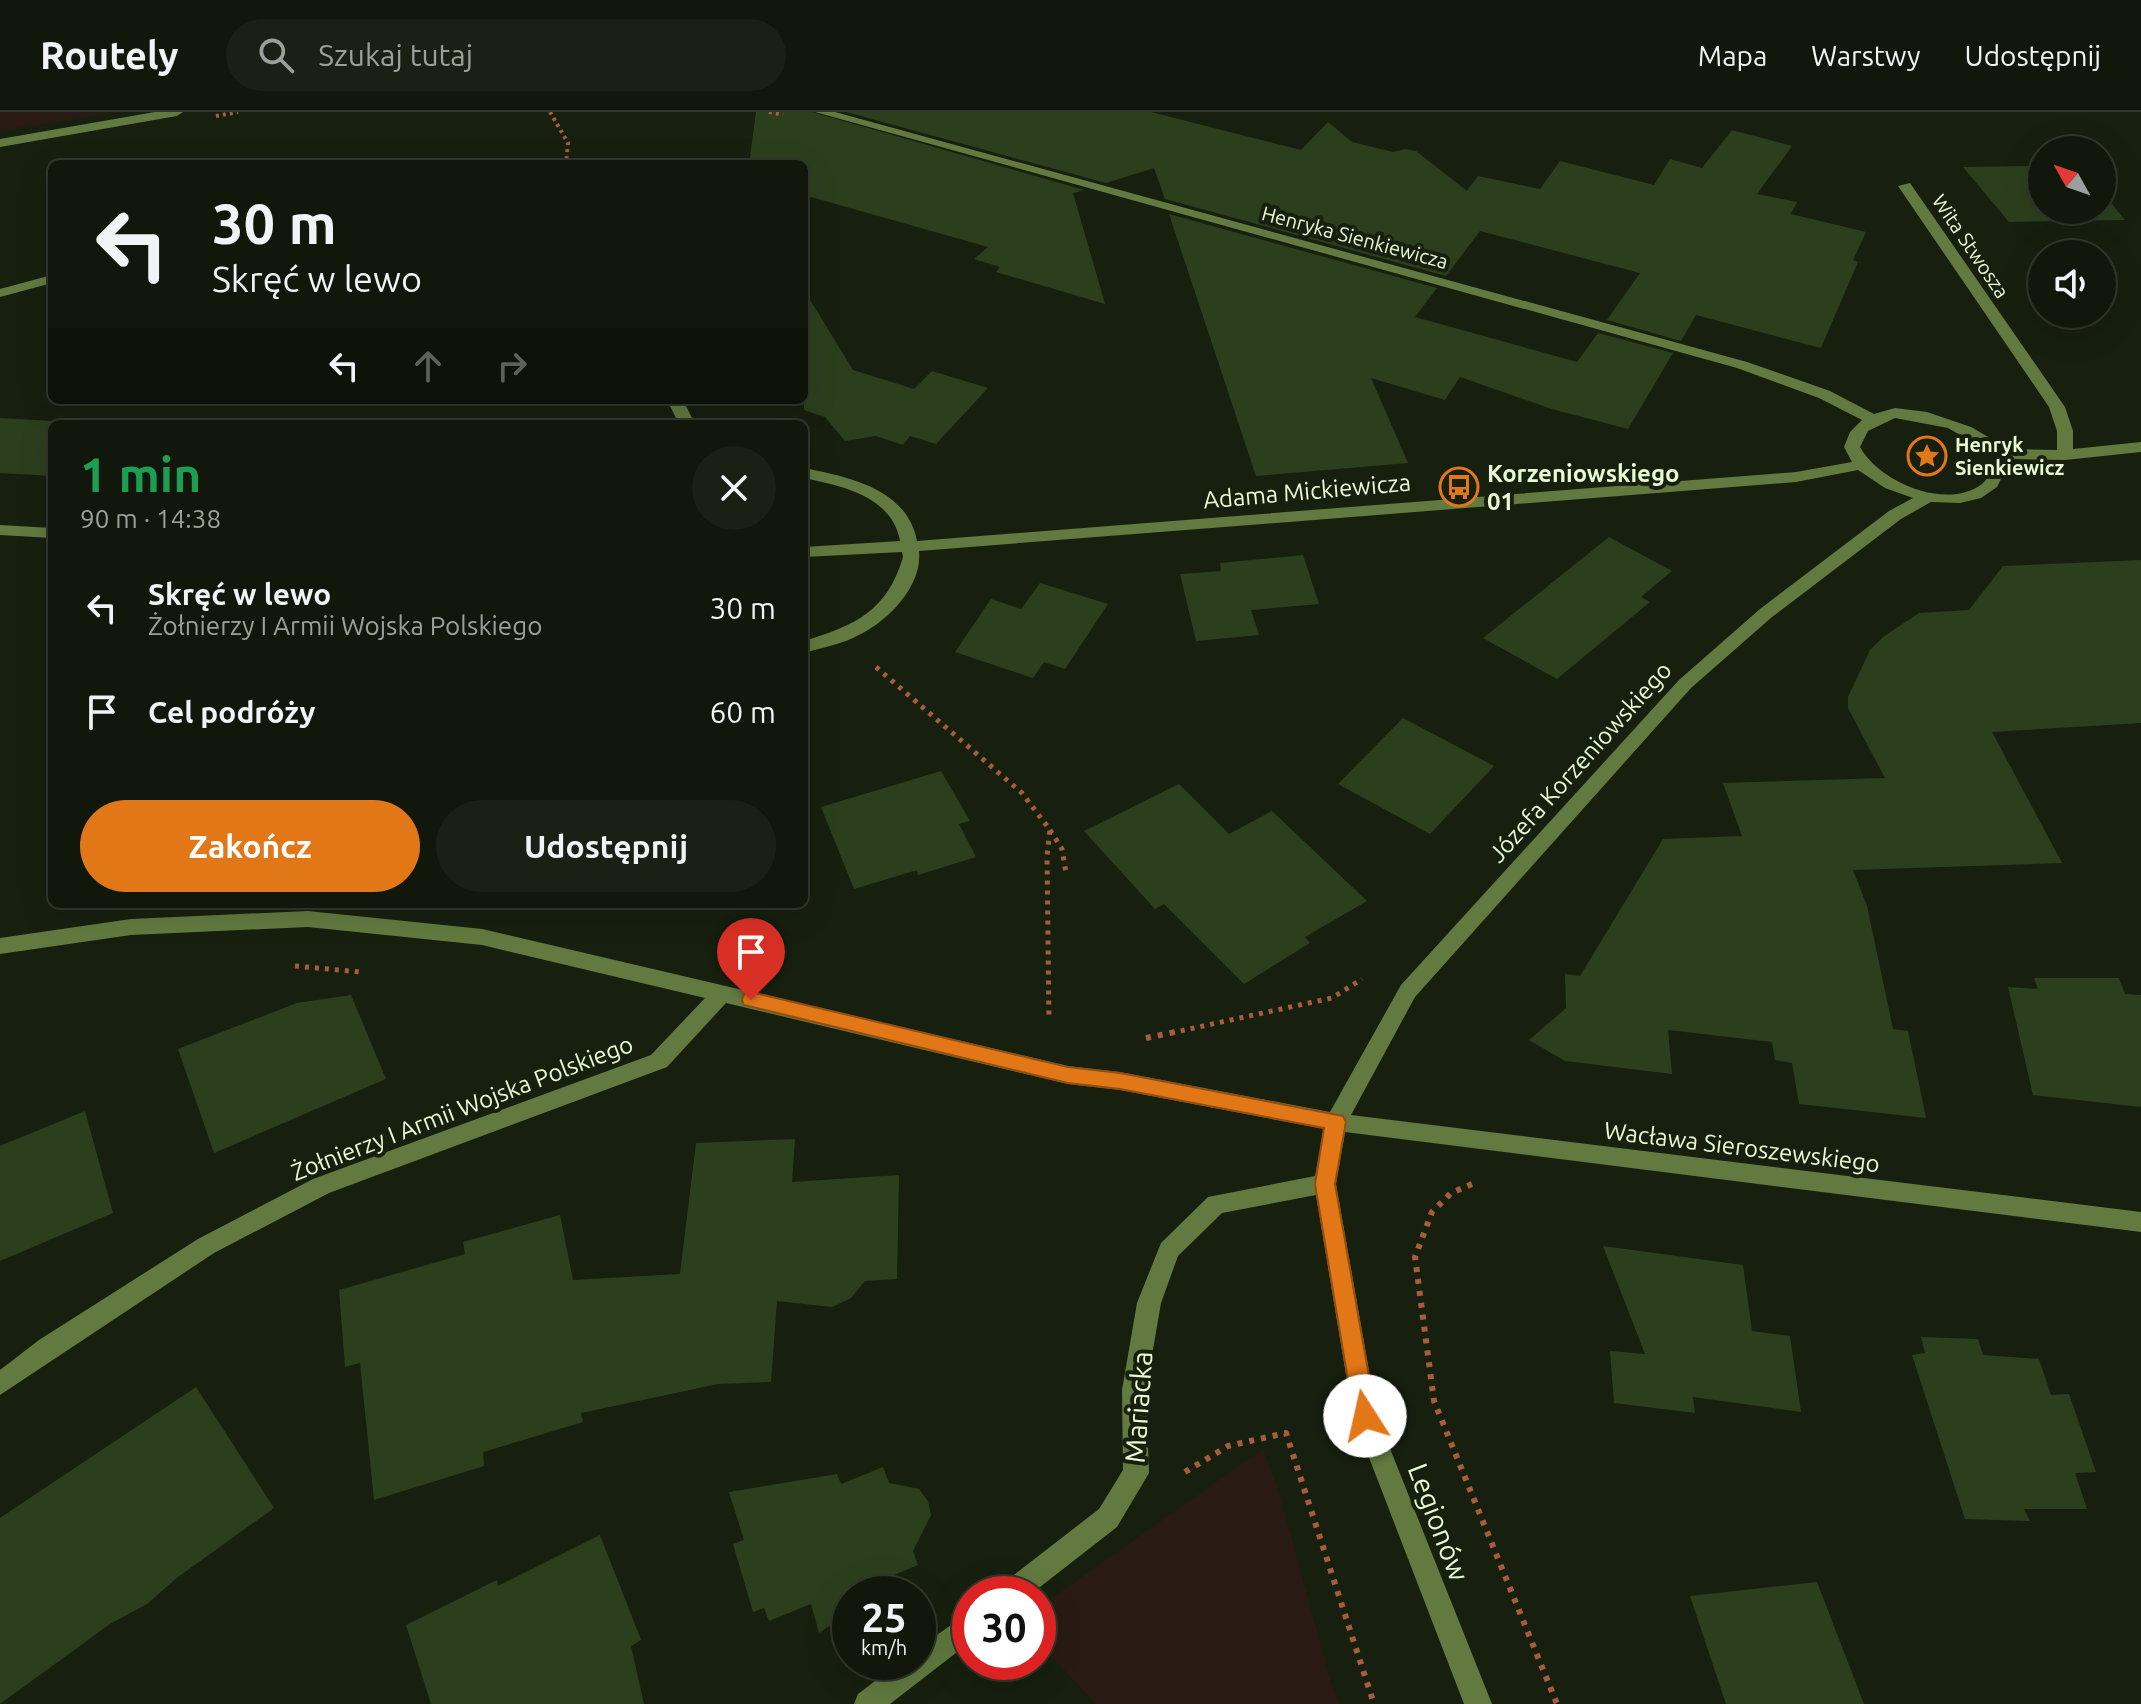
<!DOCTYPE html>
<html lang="pl">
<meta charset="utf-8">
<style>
body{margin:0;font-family:Ubuntu,sans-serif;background:#1a2114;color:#f1f3f6;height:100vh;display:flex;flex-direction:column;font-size:30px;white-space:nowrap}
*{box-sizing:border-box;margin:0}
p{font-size:26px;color:#9ca09d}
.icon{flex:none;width:44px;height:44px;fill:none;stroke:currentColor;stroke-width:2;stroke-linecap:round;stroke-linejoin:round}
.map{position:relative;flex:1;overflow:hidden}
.drawer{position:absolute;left:48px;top:308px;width:760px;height:488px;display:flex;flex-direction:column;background:#11180b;border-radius:12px;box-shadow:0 8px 32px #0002,0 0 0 2px #30372c}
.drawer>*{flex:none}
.guide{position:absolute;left:48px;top:48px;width:760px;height:244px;border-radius:12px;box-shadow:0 8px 32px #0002,0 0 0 2px #30372c;background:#11180b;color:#f1f3f6;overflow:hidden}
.needle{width:52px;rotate:310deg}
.tools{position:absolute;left:2028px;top:24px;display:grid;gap:16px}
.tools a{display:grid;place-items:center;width:88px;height:88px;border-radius:50%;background:#11180b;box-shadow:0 8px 32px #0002,0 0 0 2px #30372c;font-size:40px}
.speed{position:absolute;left:832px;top:1464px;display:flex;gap:16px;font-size:40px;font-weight:700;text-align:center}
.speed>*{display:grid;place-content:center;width:104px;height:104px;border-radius:50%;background:#11180b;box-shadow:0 8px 32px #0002,0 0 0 2px #30372c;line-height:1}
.speed small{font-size:20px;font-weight:400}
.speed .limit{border:12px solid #d22;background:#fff;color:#111}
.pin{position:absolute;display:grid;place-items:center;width:68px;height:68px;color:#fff;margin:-82px -34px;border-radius:50% 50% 50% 0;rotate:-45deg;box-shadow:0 0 8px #0007}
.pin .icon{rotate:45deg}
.me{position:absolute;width:88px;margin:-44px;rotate:350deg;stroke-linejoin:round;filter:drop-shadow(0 0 6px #0008)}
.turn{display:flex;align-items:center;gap:28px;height:168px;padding:0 32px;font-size:36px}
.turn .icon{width:104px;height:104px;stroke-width:2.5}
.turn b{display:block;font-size:56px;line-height:68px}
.lanes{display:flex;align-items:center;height:76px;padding:0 32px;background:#0003;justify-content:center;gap:40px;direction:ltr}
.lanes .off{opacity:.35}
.round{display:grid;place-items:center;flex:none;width:84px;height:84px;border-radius:42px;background:#1a2114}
.overview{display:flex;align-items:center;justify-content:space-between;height:136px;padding:0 32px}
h1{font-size:48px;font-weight:700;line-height:60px;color:#1e9e55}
.action{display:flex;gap:16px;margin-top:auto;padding:16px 32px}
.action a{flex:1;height:92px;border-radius:48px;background:#e27718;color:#fff;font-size:32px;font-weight:700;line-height:92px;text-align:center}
.action a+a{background:#1a2114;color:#f1f3f6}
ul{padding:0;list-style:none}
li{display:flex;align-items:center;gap:24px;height:104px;padding:0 32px}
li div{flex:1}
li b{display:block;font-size:30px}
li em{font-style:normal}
header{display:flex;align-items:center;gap:48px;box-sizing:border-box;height:112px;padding:0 40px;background:#11180b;border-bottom:2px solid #30372c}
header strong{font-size:38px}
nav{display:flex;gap:44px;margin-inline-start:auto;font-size:28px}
.search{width:560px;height:72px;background:#1a2114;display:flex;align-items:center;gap:20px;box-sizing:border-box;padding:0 28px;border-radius:44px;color:#9ca09d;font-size:30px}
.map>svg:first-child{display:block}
.green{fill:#291b13}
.building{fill:#2c3f1d}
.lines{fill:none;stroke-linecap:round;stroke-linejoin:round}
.path-far2{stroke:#a75c3b;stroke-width:4;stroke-dasharray:3 4;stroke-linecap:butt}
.path-far1{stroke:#a75c3b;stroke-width:5;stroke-dasharray:4 6;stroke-linecap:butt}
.path{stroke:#a75c3b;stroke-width:6;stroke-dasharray:5 7;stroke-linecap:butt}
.minor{fill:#627a3f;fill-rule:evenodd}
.route{fill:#e27718;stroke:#934d10;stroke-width:2}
.labels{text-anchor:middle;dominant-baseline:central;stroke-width:8;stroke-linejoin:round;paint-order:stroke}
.far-street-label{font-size:20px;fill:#e7fad3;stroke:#17200f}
.far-poi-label{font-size:20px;font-weight:bold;fill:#e7fad3;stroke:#17200f;text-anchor:start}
.poi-label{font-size:24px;font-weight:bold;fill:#e7fad3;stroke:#17200f;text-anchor:start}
.street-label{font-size:24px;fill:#e7fad3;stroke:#17200f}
.near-street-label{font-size:28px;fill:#e7fad3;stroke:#17200f}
</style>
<header>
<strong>Routely</strong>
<div class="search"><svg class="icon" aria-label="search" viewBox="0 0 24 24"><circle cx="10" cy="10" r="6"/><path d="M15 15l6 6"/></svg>Szukaj tutaj</div>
<nav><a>Mapa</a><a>Warstwy</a><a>Udostępnij</a></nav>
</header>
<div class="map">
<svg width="2141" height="1592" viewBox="0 0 2141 1592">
<rect width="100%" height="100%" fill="#17200f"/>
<g class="green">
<path d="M0 0H115L0 19Z"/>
<path d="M1263 1337 1279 1380 1331 1571 1340 1592H1096L1038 1530V1496Z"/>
</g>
<g class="building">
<path d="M756 0H812L1084 78 1073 81 1105 192 996 160 1000 155 974 147 988 135 804 83V52H749Z"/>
<path d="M846 0H1151L1301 38 1328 10 1352 30 1393 40 1405 37 1416 39 1467 79 1478 64 1540 77 1560 49 1654 73 1670 47 1702 56 1732 18 1792 34 1757 82 1797 90 1791 102 1866 120 1853 148 1858 150 1821 236 1696 203 1681 229 1607 208 1640 161 1480 119 1446 164 1165 87 1154 56 1106 71Z"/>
<path d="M2042 54V98H2102V80L2125 108 2009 110 1963 55Z"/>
<path d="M1169 102 1437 176 1415 205 1577 250 1598 221 1673 241 1628 317 1552 297 1460 265 1445 288 1371 266 1408 351 1256 364Z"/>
<path d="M804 178 853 258 914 277 932 259 988 276 936 332 910 324 903 333 876 324 845 329 825 305 804 298Z"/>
<path d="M0 306 52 309V364L0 361Z"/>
<path d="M1609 425 1672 459 1641 485 1650 490 1557 567 1483 526Z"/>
<path d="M1303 443 1319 492 1251 498 1259 523 1196 529 1180 462 1221 459 1220 451Z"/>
<path d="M2141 448V611L1992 620 2062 751 1853 758 1867 794 1893 917 1908 919 1926 1006 1799 992 1792 951 1775 948 1772 930 1668 918 1672 962 1565 949 1529 928 1566 896 1565 862 1580 864 1663 727 1742 724 1723 671 1885 666 1848 596V585L1870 538 1883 525 1919 501 1969 498 2003 454Z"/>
<path d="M1040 471 1108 492 1065 557 1044 550 1033 566 955 540 991 487 1021 497Z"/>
<path d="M1403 606 1494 654 1430 722 1338 672Z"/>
<path d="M941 659 970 709 959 712 976 745 918 763 917 758 854 777 821 695Z"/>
<path d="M1179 672 1229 722 1272 699 1367 789 1305 825 1310 831 1244 872 1164 792 1155 797 1084 719Z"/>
<path d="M2034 866H2119L2125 882 2141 883V995L2033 983 2008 875 2038 877Z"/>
<path d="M351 883 386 967 214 1041 178 937 297 891Z"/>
<path d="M85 999 113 1101 0 1149V1034Z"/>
<path d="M795 1027 792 1070 899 1063 897 1167 865 1169 851 1186 832 1195 777 1189 771 1270 718 1272 581 1301 583 1310 483 1340 484 1354 374 1388 360 1251 345 1255 339 1178 465 1142 463 1130 560 1103 573 1168 680 1162 696 1031Z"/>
<path d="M1603 1134 1743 1153 1752 1219 1790 1224 1801 1300 1693 1285 1695 1301 1614 1291 1610 1239 1645 1242Z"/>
<path d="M1921 1225 1978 1227 1983 1243 2039 1247 2051 1283 2069 1282 2096 1360 2075 1361 2087 1397H2024L2030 1409 1965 1407 1912 1243 1925 1241Z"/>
<path d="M196 1275 274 1396 178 1465 147 1492 110 1512 0 1592V1406Z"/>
<path d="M883 1355 889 1371 919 1377 928 1389 931 1403 913 1439 918 1453 874 1471 876 1482H850V1500L819 1521 811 1492 769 1509 764 1496 753 1500 733 1432 744 1428 729 1380 837 1362 841 1372Z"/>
<path d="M600 1423 641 1528 631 1534 644 1592H431L406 1513 497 1468 498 1474Z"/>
<path d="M1817 1470 1864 1592H1726L1690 1484Z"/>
</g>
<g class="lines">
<g class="path-far2">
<path d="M550 0 568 31 566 52"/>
<path d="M769 0 783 3"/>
<path d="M216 4 238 0"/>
</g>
<g class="path-far1">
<path d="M876 555 1022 681 1050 718 1047 744 1049 908"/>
<path d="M1050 718 1062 737 1066 761"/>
<path d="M295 854 361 860"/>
<path d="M1171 921 1332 886 1362 867"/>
</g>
<g class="path">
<path d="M1146 926 1180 919"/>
<path d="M1472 1072 1451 1081 1432 1100 1415 1145 1434 1289 1557 1592"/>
<path d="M1185 1360 1228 1334 1286 1321 1374 1592"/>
</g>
<g class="minor">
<path d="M155 0H183L177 4 0 35V27Z"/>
<path d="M815 0H835L1747 250 1830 279 1874 302 1895 296 1927 300 1971 315 2009 337 2057 338V319L2049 295 1898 74 1910 71 2065 295 2073 319V337L2141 330V340L2065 348 2011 347 1997 375 1981 386 1960 391 1931 390 1901 407 1772 505 1691 576 1415 885 1351 1003 2141 1100V1120L1345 1020 1336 1072 1377 1304 1492 1592H1464L1353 1304 1316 1083 1222 1101 1178 1144 1161 1191 1146 1278 1149 1361 1117 1415 1031 1482H997L1001 1473 1099 1397 1123 1358 1122 1278 1137 1191 1161 1131 1208 1085 1315 1064 1324 1017 1120 978 1068 972 726 891 667 955 329 1081 214 1141 0 1283V1258L39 1228 198 1127 313 1067 651 943 705 886 482 833 308 815 131 823 0 842V826L131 807 308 799 482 817 1068 954 1120 960 1330 1000 1401 873 1679 568 1760 497 1889 399 1913 386 1885 376 1858 358 1796 370 919 439C923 476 884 513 853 526 838 533 820 536 804 541V529C856 513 887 499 903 445L902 440 804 445V435L900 429C892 384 842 374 804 366V356C848 365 907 376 917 429L1796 360 1852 350 1844 335 1850 320 1862 308 1819 286 1737 256ZM1895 306 1948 316 1997 344C1993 353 1990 365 1982 372 1947 399 1879 370 1860 335L1868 319Z"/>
<path d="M52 163V171L0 185V177Z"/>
<path d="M667 288H683L695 312H679Z"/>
<path d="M0 413 52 416V426L0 423Z"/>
<path d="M970 1500V1530L890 1592H854L858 1582 900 1550H918V1536Z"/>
</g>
</g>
<path class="route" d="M751 880 1068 955 1120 961 1343 1004 1346 1010 1335 1072 1376 1304 1373 1312 1365 1315 1357 1312 1354 1304 1315 1072 1324 1016 1120 977 1068 971 744 893 742 888 744 882Z"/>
<defs>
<g id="sight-ring" transform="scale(2)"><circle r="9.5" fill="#17200f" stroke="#e27718" stroke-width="1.5"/><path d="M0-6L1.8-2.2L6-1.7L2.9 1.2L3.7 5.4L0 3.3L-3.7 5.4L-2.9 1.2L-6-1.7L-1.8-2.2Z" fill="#e27718"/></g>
<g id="bus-ring" transform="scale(2)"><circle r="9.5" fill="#17200f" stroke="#e27718" stroke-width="1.5"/><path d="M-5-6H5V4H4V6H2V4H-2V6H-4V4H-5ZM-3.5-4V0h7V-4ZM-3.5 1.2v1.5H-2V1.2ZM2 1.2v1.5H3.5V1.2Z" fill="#e27718"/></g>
</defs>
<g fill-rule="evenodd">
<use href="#sight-ring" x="1927" y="344"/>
<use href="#bus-ring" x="1459" y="375"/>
</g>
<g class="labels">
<g class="far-street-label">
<text transform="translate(1355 125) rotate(15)">Henryka Sienkiewicza</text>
<text transform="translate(1971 134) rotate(56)">Wita Stwosza</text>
</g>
<g class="far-poi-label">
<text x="1955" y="332">Henryk<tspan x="1955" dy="23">Sienkiewicz</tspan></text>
</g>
<g class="poi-label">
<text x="1487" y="361">Korzeniowskiego<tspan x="1487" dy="28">01</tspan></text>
</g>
<g class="street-label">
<text transform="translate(1307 379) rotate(-5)">Adama Mickiewicza</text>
<text transform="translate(1580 650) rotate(-48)">Józefa Korzeniowskiego</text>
<text transform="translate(462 996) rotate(-21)">Żołnierzy I Armii Wojska Polskiego</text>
<text transform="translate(1742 1035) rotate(7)">Wacława Sieroszewskiego</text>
</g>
<g class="near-street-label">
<text transform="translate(1138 1295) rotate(-86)">Mariacka</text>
<text transform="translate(1439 1410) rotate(69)">Legionów</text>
</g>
</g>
</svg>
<div class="tools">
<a><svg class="needle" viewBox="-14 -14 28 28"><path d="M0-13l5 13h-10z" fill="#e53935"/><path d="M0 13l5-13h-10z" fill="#9ca09d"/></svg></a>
<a><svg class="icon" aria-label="sound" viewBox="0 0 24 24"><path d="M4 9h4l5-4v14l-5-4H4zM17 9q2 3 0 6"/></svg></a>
</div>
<div class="speed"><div>25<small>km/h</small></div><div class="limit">30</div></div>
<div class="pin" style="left:751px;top:888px;background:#d93025"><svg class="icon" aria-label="arrive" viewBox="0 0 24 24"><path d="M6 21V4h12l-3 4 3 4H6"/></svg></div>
<svg class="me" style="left:1365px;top:1304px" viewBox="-20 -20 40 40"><circle r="19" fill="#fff"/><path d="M0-13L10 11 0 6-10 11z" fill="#e27718"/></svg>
<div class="guide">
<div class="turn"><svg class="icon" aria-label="left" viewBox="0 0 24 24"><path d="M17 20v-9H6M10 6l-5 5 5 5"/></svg><div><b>30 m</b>Skręć w lewo</div></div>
<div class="lanes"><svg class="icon" aria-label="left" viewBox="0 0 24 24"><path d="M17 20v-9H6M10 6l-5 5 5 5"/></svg><svg class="icon off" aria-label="ahead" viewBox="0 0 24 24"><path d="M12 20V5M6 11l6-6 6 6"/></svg><svg class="icon off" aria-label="right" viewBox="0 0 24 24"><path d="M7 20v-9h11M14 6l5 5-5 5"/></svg></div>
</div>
<section class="drawer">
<div class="overview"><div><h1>1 min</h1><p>90 m · 14:38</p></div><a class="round"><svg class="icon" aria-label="close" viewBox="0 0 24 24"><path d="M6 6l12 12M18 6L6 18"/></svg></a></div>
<ul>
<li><svg class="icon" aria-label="left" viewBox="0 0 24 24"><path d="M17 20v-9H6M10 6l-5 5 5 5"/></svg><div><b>Skręć w lewo</b><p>Żołnierzy I Armii Wojska Polskiego</p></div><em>30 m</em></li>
<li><svg class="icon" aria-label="arrive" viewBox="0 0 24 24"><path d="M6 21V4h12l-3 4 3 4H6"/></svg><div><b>Cel podróży</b></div><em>60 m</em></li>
</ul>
<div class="action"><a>Zakończ</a><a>Udostępnij</a></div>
</section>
</div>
